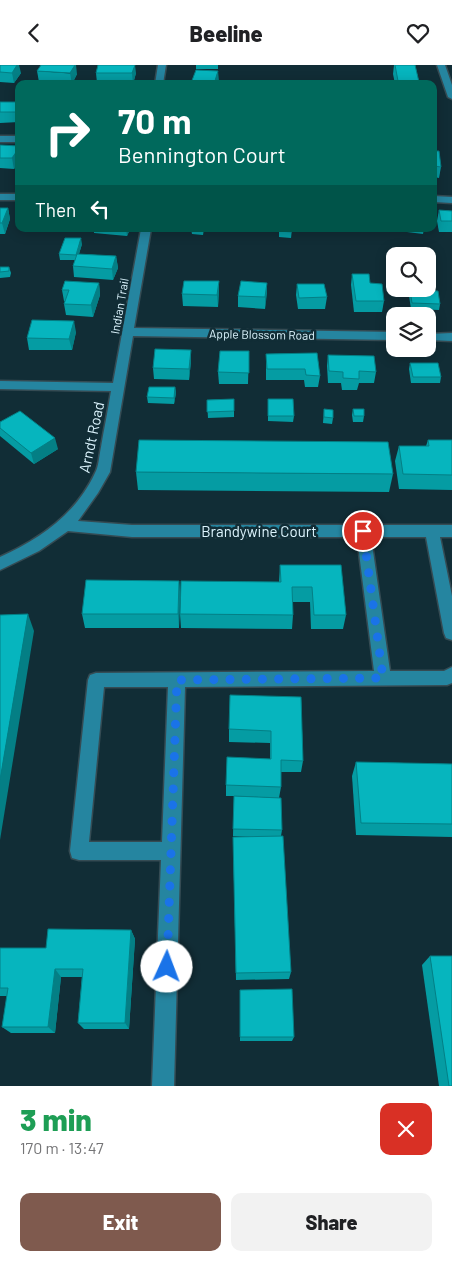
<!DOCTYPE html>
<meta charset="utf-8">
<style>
body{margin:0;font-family:Barlow,sans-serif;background:#f2f2f2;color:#202124;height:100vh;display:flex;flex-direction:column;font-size:19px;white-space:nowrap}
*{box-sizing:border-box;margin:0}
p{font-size:16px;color:#757577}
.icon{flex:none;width:28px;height:28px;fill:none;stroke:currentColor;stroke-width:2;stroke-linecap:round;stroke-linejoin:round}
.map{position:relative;height:1021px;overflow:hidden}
.side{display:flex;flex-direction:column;background:#fff;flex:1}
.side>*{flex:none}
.top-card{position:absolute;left:15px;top:15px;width:422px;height:152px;border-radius:10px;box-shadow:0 2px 12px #0003;background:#00695c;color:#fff;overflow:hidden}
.fabs{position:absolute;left:386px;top:182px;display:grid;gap:10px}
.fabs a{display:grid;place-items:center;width:50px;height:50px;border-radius:10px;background:#fff;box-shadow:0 2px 12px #0003;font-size:25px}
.pin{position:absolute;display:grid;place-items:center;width:42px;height:42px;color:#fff;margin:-21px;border:2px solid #fff;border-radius:50%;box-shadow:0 1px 5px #0007}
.me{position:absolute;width:55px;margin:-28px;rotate:2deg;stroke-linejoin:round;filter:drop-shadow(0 0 4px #0008)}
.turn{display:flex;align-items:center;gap:18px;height:105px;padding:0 20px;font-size:22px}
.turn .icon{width:65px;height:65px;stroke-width:2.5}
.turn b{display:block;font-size:35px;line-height:42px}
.then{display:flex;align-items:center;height:48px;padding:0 20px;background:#0003;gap:10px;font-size:19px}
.round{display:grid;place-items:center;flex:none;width:52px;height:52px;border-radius:10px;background:#f2f2f2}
.head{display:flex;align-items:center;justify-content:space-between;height:85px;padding:0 20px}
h1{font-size:30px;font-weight:800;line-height:38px;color:#1e9e55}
.primary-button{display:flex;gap:10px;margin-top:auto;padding:10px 20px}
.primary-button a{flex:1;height:58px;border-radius:10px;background:#7f5a4e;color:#fff;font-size:20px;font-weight:800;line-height:58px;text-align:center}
.primary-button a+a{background:#f2f2f2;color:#202124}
header{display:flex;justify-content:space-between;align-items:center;height:65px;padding:0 20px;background:#fff;font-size:22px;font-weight:800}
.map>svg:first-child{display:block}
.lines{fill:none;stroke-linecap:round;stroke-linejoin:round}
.minor-casing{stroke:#354b53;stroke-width:3}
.minor{fill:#2585a0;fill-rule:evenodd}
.wall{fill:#059ca3}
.shaded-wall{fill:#047f85}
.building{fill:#06b5be;stroke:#047f85}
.route{stroke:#1a73e8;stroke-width:9;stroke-dasharray:0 16.2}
.labels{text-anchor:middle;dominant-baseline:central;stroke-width:5;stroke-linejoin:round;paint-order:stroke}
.far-street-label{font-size:12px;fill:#ddf5fe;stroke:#112d36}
.street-label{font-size:15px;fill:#ddf5fe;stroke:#112d36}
</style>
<header><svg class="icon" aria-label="back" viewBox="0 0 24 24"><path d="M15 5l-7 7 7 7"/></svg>Beeline<svg class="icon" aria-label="heart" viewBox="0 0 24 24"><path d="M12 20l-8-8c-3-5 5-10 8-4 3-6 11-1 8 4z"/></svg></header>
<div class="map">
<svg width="452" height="1021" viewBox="0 0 452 1021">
<rect width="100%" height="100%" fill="#112d36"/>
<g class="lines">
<g class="minor-casing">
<g id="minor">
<path d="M158 0H166L163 19H155Z"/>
<path d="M437 0H445L452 20V34L448 32Z"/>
<rect x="0" y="71" width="19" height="6"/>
<rect x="0" y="129" width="19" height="6"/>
<path d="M434 131 452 132V138L434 137Z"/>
<path d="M141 164H151L134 263 395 267V275L133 271 110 407 98 428 78 456 132 460H452V472H440L452 531V575L446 573 444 568 426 472H371L390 606H444L452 602V618L447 620 185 622 174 1021H152L161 795H79L72 793 70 786 88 615 90 610 96 608 374 606 357 472H132L68 466 39 486 0 505V492C40 474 76 449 95 408 99 401 99 391 101 382 104 364 108 345 111 326L0 324V316L113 318ZM104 622H168L162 777H89Z"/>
<path d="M452 268V276L428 275V269Z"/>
</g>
</g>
<use href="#minor" class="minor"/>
</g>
<g class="wall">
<path d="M0 0 21 8 14 18 0 17Z"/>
<rect x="196" y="0" width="22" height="4"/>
<path d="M386 0H415L419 17 418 19H395L393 9 394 0Z"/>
<path d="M37 6 77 9 72 19 39 17Z"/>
<path d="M96 8H136L133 19 97 18Z"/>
<path d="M0 37H19V57L0 58Z"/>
<path d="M0 80 19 83V97L14 104 0 103Z"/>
<path d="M434 86 441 102 439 113 434 112Z"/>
<path d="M0 143H8L10 154 5 169H0Z"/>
<path d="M439 145 452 146V167H439L437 156Z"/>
<path d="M94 164H130L127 171 94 168Z"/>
<path d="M191 164H216L215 165 204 164 203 170 192 169Z"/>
<path d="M245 164H270L246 166Z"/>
<path d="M279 164H292L291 173 279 172Z"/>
<rect x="296" y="164" width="25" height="2"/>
<rect x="335" y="164" width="38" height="2"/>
<path d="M400 164H424L423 169 399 166Z"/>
<path d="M82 179 79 189 116 191 118 203 113 215 74 212 73 201 75 195H60L59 189Z"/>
<path d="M0 202H9L11 208 10 212 0 213Z"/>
<path d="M352 209 370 218 384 236 382 247H354L351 220Z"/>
<path d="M219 216 218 242 183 241 182 229Z"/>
<path d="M99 218 100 230 93 252 66 250 64 239 65 236H64L62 225Z"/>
<path d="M267 218 265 244 238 242V231Z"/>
<path d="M297 219 327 232 325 244H298L296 230Z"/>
<path d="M410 225 440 239 439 245 411 244 409 231Z"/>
<path d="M76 267 72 285H29L27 273Z"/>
<path d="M249 286 248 319H219L218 307Z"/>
<path d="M317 288 320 311 318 322H305L304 315H266V289Z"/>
<path d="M328 290 376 307 374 318H359L357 325H342L341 318H328L327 301Z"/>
<path d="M191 296 189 315 154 314 153 303Z"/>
<path d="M410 298 441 312 440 318H411L409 304Z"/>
<path d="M175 322 176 328 174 339 148 338 147 332Z"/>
<path d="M234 334V352L208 353 207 335Z"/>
<path d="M268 334 294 351 293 357 268 356Z"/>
<path d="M324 344 333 353 332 359 323 358Z"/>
<path d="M353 344 364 351 363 357H353L352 350Z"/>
<path d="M0 357 58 384 34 399 0 371Z"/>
<path d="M428 375H452V425L399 424 395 396 399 381H426Z"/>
<path d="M136 407 393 409 389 427 138 425Z"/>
<path d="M280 500H341L346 550 343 564H311L310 537H293V550L292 564 181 563 180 549 279 517Z"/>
<path d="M179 516 180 530 179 563H85L82 549Z"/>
<path d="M301 632 303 696 301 707H281V722L279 733 235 731 282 765 281 771 291 907 289 914 236 915 233 772H253L233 771 234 731H226V720L270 694V678L229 677V664Z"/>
<path d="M356 697 452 699V772L356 770 352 711Z"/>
<path d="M131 865 135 874 129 964H84L78 958 82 912H61L55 968H11L2 962 7 931H0V883H46Z"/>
<path d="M430 891 452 1021H439L422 900Z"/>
<path d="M240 929 294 972 292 976H240Z"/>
</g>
<g class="shaded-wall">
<path d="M17 0H19L21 8 14 18 12 8Z"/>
<path d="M75 0H76L77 9 72 19 70 8Z"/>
<path d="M135 0 136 8 133 19 132 8Z"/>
<path d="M218 6 219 16 218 19H214Z"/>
<path d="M19 83V97L14 104 12 93Z"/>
<path d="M8 143 10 154 5 169 2 158Z"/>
<path d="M126 164H130L127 171Z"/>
<path d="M81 173 82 179 77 195 76 190Z"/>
<path d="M116 191 118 203 113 215 112 204Z"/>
<path d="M219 216V228L218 242 217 230Z"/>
<path d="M99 218 100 230 93 252 91 240Z"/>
<path d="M267 218V229L265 244V232Z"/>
<path d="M74 256 76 267 72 285 69 274Z"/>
<path d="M191 285V296L189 315V304Z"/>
<path d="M175 322 176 328 174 339V333Z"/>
<path d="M55 373 58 384 34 399 31 388Z"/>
<path d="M179 516 180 530 179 563 178 549Z"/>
<path d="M28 549 34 566 0 775V715Z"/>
<path d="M131 865 135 874 129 964 125 958Z"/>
<path d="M55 904 61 912 55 968 48 962Z"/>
</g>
<g class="building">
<path d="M0 0H17L12 8 0 7Z"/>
<path d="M41 0H75L70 8 37 6Z"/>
<path d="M98 0H135L132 8H96Z"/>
<path d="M395 0H415L419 17 398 16Z"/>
<path d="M196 5 218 6 214 19 191 18Z"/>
<rect x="0" y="37" width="19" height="10"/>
<path d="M0 80 19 81V83L12 93H0Z"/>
<path d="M434 86H439L441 102 434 101Z"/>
<path d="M0 143H8L2 158H0Z"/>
<path d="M439 145 452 146V156H441Z"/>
<path d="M279 164H292L291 167 279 166Z"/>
<path d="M65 173H81L76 190 59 189Z"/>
<path d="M77 189 116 191 112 204 73 201Z"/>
<path d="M0 202H9V206L0 207Z"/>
<path d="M352 209H369L370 218 382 219 384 236H356Z"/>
<path d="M65 216 99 218 91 240 64 239 69 225H62Z"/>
<path d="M184 216H219L217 230 182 229Z"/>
<path d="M241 216 267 218 265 232 238 231Z"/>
<path d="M297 219H324L327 232 299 233Z"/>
<path d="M410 225 438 226 440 239 412 238Z"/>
<path d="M32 255 74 256 69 274 27 273Z"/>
<path d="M155 284 191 285 189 304 153 303Z"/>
<path d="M220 286H249V308L218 307Z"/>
<path d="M317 288 320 311 306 310 305 304H267L266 289Z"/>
<path d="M328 290 374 291 376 307 359 306V314L343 313V307L329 306Z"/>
<path d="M410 298H438L441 312H413Z"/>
<path d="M149 322H175L174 333 147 332Z"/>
<path d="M234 334V346L207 347V335Z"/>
<path d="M268 334H293L294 351H268Z"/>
<path d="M324 344 333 345V353L324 352Z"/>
<path d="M353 344H364V351H354Z"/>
<path d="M20 346 55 373 31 388 0 363V357Z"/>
<path d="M139 375 388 377 393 409 136 407Z"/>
<path d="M428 375H452V410L403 409 399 381H429Z"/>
<path d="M280 500H341L346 550H314L312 522H292L293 550 180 549 181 516 281 517Z"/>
<path d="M86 515 179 516 178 549H82Z"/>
<path d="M28 549 0 715V550Z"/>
<path d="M230 630 301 632 303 696 281 695V722L226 720 227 692 271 694V666L229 664Z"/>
<path d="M356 697 452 699V759L361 758Z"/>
<path d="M234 731 281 733 282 765 233 764Z"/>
<path d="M283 771 291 907 236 908 233 772Z"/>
<path d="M48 864 131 865 125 958H78L83 904H55L48 962H2L8 923H0V883H46Z"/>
<path d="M430 891H452V1021H449Z"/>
<path d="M292 924 294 972H240V925Z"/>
</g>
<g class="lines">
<path class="route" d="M167 902 177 615 383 613 363 466"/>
</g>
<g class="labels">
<g class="far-street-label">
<text transform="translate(119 241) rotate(-80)">Indian Trail</text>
<text transform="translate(262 269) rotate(1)">Apple Blossom Road</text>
</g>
<g class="street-label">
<text transform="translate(91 372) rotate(-78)">Arndt Road</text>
<text x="259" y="466">Brandywine Court</text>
</g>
</g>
</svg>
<div class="fabs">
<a><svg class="icon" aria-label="search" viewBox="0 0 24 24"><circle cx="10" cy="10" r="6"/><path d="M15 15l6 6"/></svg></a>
<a><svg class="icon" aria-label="layers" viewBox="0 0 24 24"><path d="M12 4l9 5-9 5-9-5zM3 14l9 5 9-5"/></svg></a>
</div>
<div class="pin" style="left:363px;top:466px;background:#d93025"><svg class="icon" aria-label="arrive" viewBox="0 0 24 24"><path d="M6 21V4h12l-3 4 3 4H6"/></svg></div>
<svg class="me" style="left:167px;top:902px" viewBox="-20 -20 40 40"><circle r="19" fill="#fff"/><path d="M0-13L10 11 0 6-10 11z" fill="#1a73e8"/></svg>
<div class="top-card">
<div class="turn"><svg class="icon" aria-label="right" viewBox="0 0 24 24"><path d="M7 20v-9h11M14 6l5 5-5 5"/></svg><div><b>70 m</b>Bennington Court</div></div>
<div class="then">Then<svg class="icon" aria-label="left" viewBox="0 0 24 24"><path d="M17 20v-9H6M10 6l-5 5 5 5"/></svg></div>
</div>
</div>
<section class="side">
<div class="head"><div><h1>3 min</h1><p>170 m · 13:47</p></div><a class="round" style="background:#d93025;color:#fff"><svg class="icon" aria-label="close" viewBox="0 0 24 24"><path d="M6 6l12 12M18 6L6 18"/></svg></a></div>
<div class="primary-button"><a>Exit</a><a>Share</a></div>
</section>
